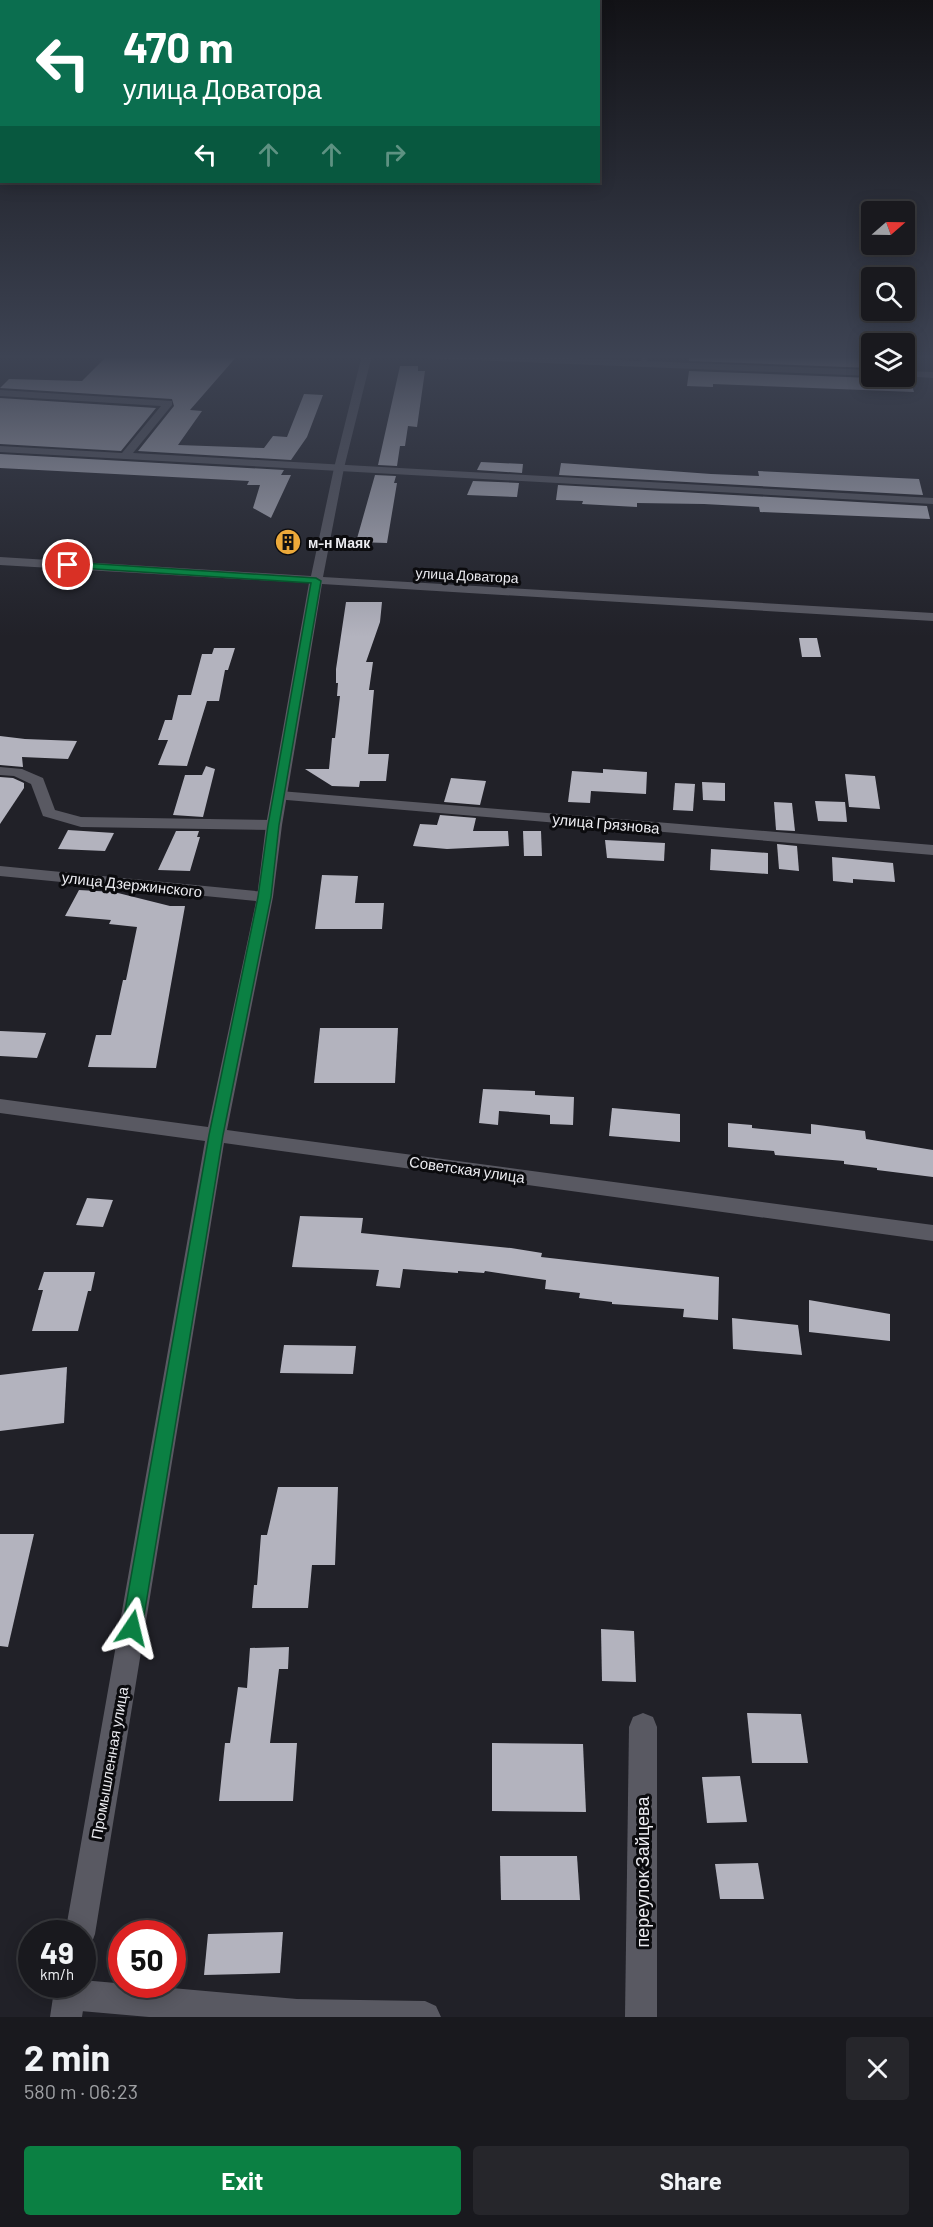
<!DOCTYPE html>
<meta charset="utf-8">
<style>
body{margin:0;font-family:Barlow,sans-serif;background:#26262b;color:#f1f3f6;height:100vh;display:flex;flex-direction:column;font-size:22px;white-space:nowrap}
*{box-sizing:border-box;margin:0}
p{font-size:20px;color:#9fa0a4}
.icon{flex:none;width:33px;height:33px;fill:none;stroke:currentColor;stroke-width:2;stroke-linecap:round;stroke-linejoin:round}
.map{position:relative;height:2017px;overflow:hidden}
.panel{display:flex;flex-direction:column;background:#19191e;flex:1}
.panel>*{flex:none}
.top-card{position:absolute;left:0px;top:0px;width:600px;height:183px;box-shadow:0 3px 15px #0003,0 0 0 2px #37383c;background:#0b6e4f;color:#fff;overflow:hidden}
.needle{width:39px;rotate:70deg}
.buttons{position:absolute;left:861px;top:201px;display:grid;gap:12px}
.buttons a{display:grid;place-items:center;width:54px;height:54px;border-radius:6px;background:#19191e;box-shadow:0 3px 15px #0003,0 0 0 2px #37383c;font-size:30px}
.speed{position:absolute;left:18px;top:1920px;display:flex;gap:12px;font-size:30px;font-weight:700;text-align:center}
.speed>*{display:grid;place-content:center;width:78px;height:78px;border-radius:50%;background:#19191e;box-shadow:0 3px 15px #0003,0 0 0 2px #37383c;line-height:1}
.speed small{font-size:15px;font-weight:400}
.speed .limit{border:9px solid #d22;background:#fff;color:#111}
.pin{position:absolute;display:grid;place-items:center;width:51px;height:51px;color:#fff;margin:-26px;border:3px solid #fff;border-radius:50%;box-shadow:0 2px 6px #0007}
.me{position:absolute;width:66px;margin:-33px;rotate:10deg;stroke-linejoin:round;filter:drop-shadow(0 0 4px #0008)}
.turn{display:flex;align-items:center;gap:21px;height:126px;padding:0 24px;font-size:27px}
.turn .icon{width:78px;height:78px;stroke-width:2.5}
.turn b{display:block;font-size:42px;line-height:51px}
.lanes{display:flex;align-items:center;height:57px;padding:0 24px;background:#0003;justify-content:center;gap:30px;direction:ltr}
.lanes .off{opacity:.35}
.round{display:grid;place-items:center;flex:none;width:63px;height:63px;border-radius:6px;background:#26262b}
.headline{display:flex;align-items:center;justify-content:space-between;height:102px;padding:0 24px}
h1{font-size:36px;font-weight:700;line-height:45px}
.primary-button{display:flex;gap:12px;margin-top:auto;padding:12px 24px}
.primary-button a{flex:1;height:69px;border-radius:6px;background:#0b8043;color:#fff;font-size:24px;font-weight:700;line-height:69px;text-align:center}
.primary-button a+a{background:#26262b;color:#f1f3f6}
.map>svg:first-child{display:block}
.building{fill:#b3b3be}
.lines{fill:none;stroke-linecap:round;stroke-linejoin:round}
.lane{stroke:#595962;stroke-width:6}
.street{fill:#595962;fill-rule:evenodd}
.secondary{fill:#595962;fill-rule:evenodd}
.route{fill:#0b8043;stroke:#07532c;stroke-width:1.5}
.labels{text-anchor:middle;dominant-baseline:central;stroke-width:6;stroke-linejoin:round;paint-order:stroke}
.far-poi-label{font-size:14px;font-weight:bold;fill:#ececf1;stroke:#0b0b0e;text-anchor:start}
.far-street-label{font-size:14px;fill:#ececf1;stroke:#0b0b0e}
.street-label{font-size:15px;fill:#ececf1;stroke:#0b0b0e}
.near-street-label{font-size:18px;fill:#ececf1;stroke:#0b0b0e}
</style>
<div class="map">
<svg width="933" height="2017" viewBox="0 0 933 2017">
<rect width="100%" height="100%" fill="#212128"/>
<g class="building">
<path d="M108 355H238L190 410 202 411 178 445 264 448 273 436 287 437 304 394 323 395 307 437 291 460 138 451 174 406 172 399 0 388 9 379 82 381Z"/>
<path d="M690 355H872V368L689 361Z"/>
<path d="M400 366H418V371H425L417 427 408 426 405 446H400L397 466 378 465Z"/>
<path d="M689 371 872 378 901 376 910 379 914 392 713 384V387L687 386Z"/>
<path d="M0 398 156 408 121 451 0 444Z"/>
<path d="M0 454 284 470 281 475H291L271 518 253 508 260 485H247L249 481 0 468Z"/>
<path d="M481 462 523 464 522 473 477 470Z"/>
<path d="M561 463 711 474 759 476 758 471 919 479 923 495 559 475Z"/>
<path d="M375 475 396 476 394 483H397L387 543 356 542Z"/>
<path d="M473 481 519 483 517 497 467 495Z"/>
<path d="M558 485 927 506 930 519 760 512 759 507 704 504 637 503V507L582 504 583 501 556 500Z"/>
<path d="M346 602H382L380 622 366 662H373L369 690H374L368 754H389L386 781H360L359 787 332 786 305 769H329L332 738H335L340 696H337L338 683H336V669Z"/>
<path d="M799 638H817L821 657H802Z"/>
<path d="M214 648H235L228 670H225L219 701H207L187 766 158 765 168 740H158L165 720H172L178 695H191L202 654H212Z"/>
<path d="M0 736 25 739 77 741 68 759 22 757 23 767 0 765Z"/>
<path d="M206 766 215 769 203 817 173 815 185 775H202Z"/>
<path d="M603 769 647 772 646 794 591 791 590 803 568 802 572 771 603 773Z"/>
<path d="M845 774 875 776 880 809 849 807Z"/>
<path d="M0 777 13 778 24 783V788L0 824Z"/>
<path d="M451 778 486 781 480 805 444 802Z"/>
<path d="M702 782 725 783V801L703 800Z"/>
<path d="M675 783 695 784 693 811 673 810Z"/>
<path d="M815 801 845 802 847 822 818 821Z"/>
<path d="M774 802 792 803 795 831 776 830Z"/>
<path d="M440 815 476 818 473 831H508L509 846 447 849 413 846 420 824 437 825Z"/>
<path d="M68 830 114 833 105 851 58 849Z"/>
<path d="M176 831H199L197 837H200L190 871 158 870Z"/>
<path d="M523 831H541L542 856H524Z"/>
<path d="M605 840 665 843 664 861 607 858Z"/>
<path d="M777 844 797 846 799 871 779 869Z"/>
<path d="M711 849 768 853V874L710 870Z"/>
<path d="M832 857 893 863 895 882 853 879V883L833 881Z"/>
<path d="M322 875 358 876 355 903H384L382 929H315Z"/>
<path d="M79 890 114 892 170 906H185L156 1068 88 1067 96 1035H111L123 980H126L137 927 109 924 111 920 65 916Z"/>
<path d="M320 1028H398L395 1083H314Z"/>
<path d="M0 1031 46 1033 37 1058 0 1056Z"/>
<path d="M483 1089 535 1091V1095L574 1097 573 1125 550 1124V1115L499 1111 498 1125 479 1123Z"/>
<path d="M612 1108 680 1114V1142L609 1136Z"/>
<path d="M728 1123 752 1125V1128L811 1134V1124L865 1131 866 1139 933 1150V1177L877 1170V1168L844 1164V1161L775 1155 774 1151 728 1147Z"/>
<path d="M87 1198 113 1200 103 1227 76 1225Z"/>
<path d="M300 1216 363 1218 361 1233 511 1248 542 1253 541 1257 719 1277 718 1320 683 1317 684 1309 612 1304V1302L579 1298 580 1293 545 1289 546 1280 485 1271 484 1273 458 1271V1273L403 1269 400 1288 376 1286 379 1270 292 1267Z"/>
<path d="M44 1272H95L91 1291H88L78 1331H32L43 1290H38Z"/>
<path d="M809 1300 890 1314V1341L809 1332Z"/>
<path d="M732 1318 798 1325 802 1355 733 1349Z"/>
<path d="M284 1345 356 1346 353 1374 280 1373Z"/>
<path d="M67 1367 64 1423 0 1431V1375Z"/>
<path d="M278 1487H338L335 1565H312L308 1608H252L254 1585H257L261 1535H267Z"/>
<path d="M0 1534H34L8 1647 0 1646Z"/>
<path d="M601 1629 634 1631 636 1682 602 1681Z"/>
<path d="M289 1647 288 1669H279L270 1743H297L293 1801H219L225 1743H230L238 1687 247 1688 250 1648Z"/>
<path d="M747 1713 801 1714 808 1763H752Z"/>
<path d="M492 1743 583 1744 586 1812 492 1811Z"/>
<path d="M740 1776 747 1822 707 1823 702 1777Z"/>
<path d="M500 1856H577L580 1900H501Z"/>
<path d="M758 1863 764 1899H720L715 1864Z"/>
<path d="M283 1932 280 1973 204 1975 208 1934Z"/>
</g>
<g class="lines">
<path class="lane" d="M644 364 645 355"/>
<g class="street">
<path d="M0 390 172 401V405L133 453 933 498V504L0 452V446L122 453 161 406 0 396Z"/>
<path d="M0 767 22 769 43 778 55 810 81 817 274 820 282 825 274 830 81 827 43 816 31 784 14 776 0 775Z"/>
<path d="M280 791 933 845V855L275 799 272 796Z"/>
<path d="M0 866 265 892 273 897 265 902 0 876Z"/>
<path d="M643 1713 653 1717 657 1727V2017H625L629 1727 633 1717Z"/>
<path d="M82 1980 297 1999 425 2001 436 2006 441 2017H149L69 2010 58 2005 53 1994 57 1984H82Z"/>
</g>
<g class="secondary">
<path d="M362 355H372L344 468 323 577 933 613V621L322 584 282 825 273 897 227 1130 933 1225V1241L224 1143 95 1934 91 1945 82 1948V1934H65L205 1141 0 1113V1099L208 1127 257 897 266 825 309 583 0 565V557L311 576 334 468Z"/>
<path d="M418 355H492L872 370V376L423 358Z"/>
<path d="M904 371 933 372V378L903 376Z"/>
<path d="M82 1974 87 1984 82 2017H50L55 1984H82Z"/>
</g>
</g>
<linearGradient id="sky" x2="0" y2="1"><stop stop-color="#121216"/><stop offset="0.56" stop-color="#3d4353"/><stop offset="1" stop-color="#3d4353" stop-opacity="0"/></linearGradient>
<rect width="933" height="637" fill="url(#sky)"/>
<path class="route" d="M68 562 316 578 321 581 279 825 271 897 223 1135 142 1628 139 1635 132 1638 125 1635 122 1628 209 1135 258 897 268 825 311 583 65 567 63 565Z"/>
<defs>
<g id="building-disc" transform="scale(1.35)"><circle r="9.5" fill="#eca93a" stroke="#0b0b0e"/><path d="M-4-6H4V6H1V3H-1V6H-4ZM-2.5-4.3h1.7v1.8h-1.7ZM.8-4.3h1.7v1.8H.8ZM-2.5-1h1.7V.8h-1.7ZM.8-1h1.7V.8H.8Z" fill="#111"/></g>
</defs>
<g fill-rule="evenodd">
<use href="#building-disc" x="288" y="542"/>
</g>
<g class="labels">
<g class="far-poi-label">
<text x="308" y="542">м-н Маяк</text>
</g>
<g class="far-street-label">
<text transform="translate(467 575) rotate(3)">улица Доватора</text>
</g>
<g class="street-label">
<text transform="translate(606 823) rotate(5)">улица Грязнова</text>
<text transform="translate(132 884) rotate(6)">улица Дзержинского</text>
<text transform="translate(467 1169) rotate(8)">Советская улица</text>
<text transform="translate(109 1763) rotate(-80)">Промышленная улица</text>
</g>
<g class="near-street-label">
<text transform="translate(642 1872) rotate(-90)">переулок Зайцева</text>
</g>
</g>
</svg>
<div class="buttons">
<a><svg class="needle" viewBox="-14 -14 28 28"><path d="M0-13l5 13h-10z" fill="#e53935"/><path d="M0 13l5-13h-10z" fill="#9fa0a4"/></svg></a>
<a><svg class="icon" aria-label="search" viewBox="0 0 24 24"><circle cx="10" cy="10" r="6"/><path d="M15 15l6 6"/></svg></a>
<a><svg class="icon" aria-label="layers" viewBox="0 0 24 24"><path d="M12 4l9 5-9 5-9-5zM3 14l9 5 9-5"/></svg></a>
</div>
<div class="speed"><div>49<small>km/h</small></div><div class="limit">50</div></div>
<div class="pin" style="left:68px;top:565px;background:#d93025"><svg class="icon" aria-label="arrive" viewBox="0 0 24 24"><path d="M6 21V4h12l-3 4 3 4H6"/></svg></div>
<svg class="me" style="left:132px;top:1628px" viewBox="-20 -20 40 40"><path d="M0-17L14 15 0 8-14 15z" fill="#0b8043" stroke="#fff" stroke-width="4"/></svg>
<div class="top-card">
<div class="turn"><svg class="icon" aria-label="left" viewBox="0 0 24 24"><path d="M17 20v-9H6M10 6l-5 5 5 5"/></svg><div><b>470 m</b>улица Доватора</div></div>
<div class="lanes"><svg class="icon" aria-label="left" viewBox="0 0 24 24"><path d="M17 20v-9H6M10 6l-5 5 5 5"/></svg><svg class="icon off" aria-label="ahead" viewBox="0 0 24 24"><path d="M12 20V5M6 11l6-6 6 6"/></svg><svg class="icon off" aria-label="ahead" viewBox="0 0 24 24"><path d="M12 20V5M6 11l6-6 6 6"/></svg><svg class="icon off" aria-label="right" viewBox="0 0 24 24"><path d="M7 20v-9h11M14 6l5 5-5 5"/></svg></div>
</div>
</div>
<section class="panel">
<div class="headline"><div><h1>2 min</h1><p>580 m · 06:23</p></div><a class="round"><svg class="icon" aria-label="close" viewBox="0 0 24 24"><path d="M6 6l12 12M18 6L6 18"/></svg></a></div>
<div class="primary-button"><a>Exit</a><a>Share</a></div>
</section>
